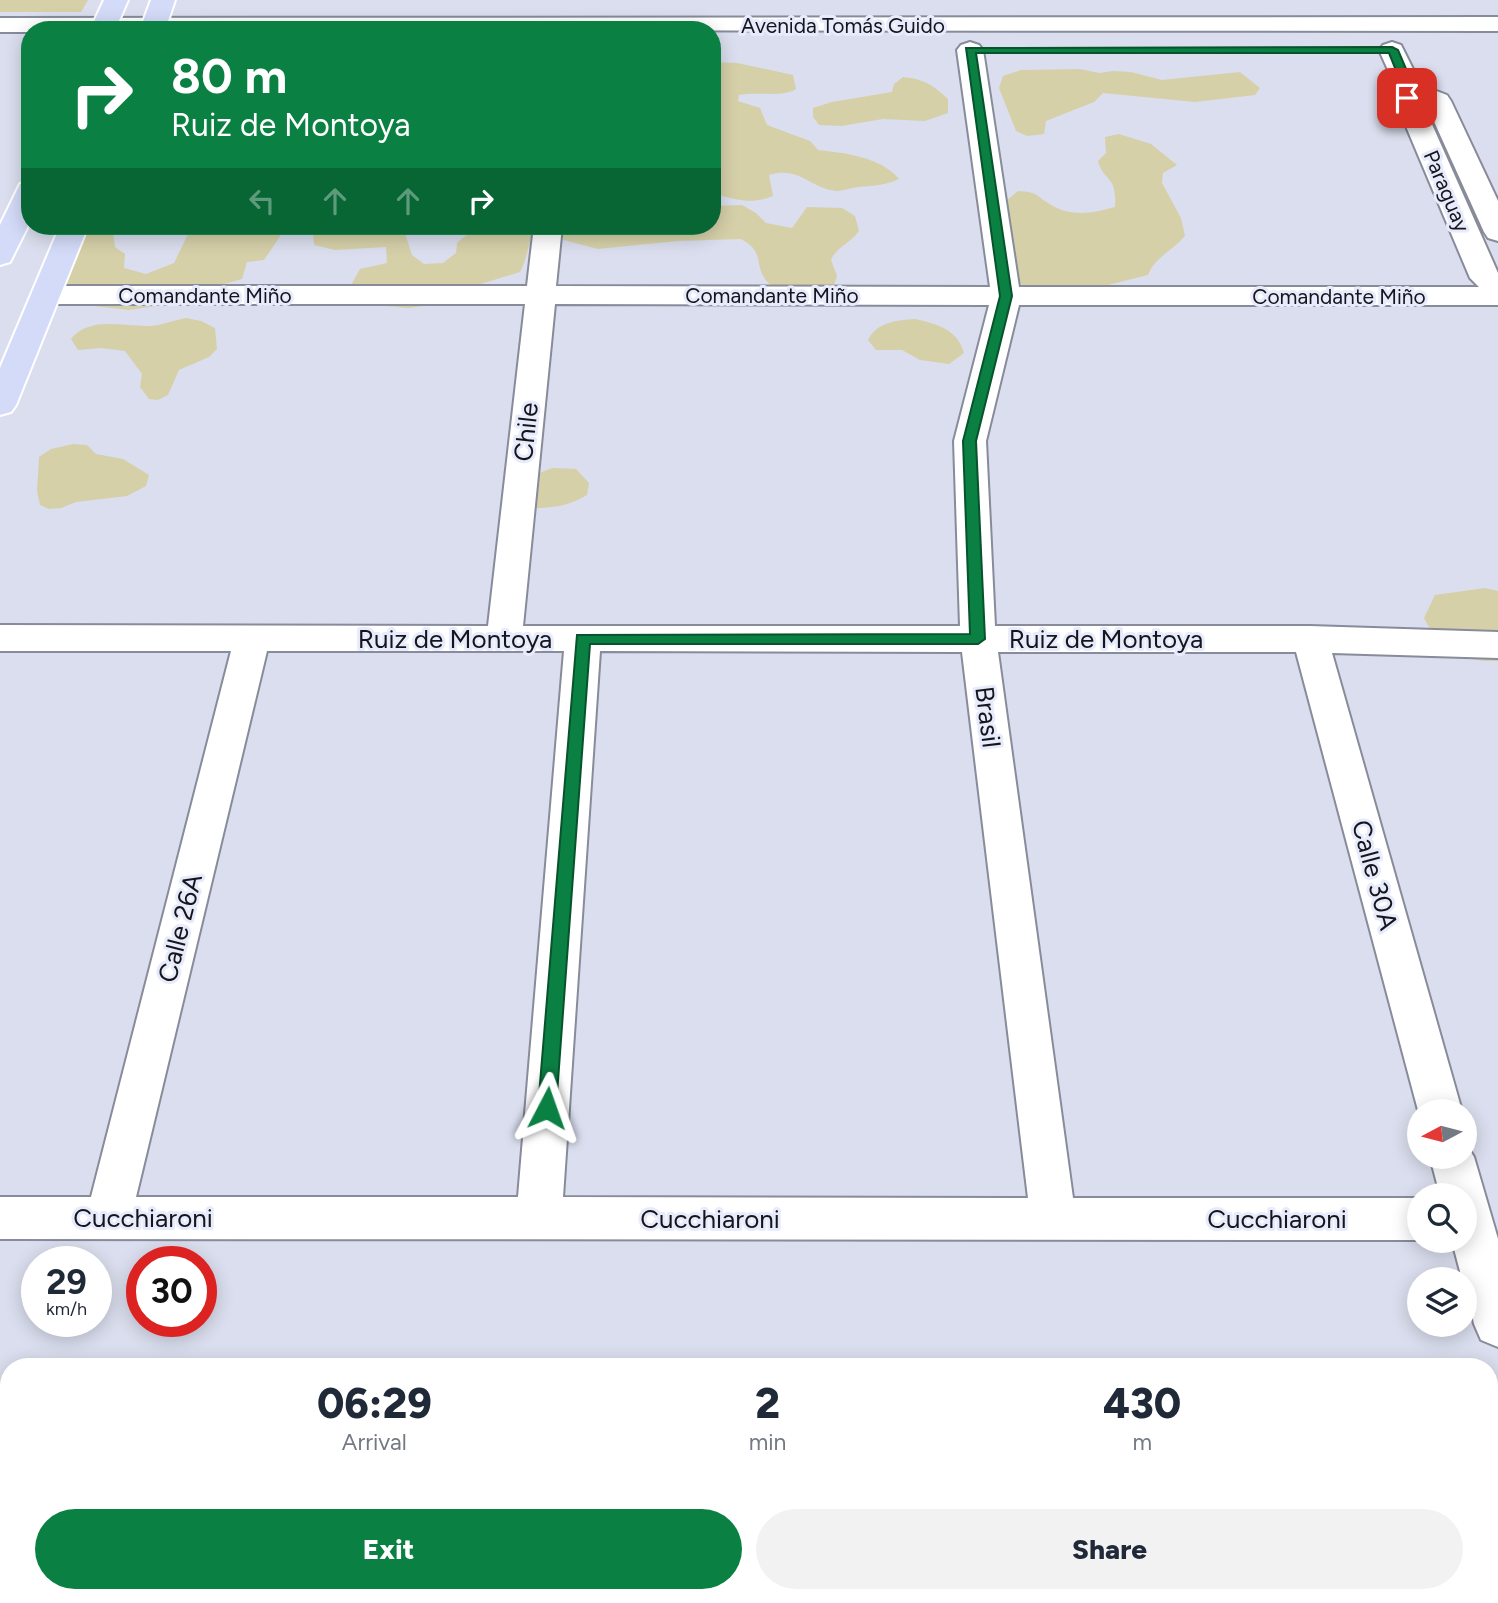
<!DOCTYPE html>
<meta charset="utf-8">
<style>
body{margin:0;font-family:Figtree,sans-serif;background:#f2f2f3;color:#1f2937;height:100vh;display:flex;flex-direction:column;font-size:26px;white-space:nowrap}
*{box-sizing:border-box;margin:0}
p{font-size:23px;color:#747a83}
.icon{flex:none;width:38px;height:38px;fill:none;stroke:currentColor;stroke-width:2;stroke-linecap:round;stroke-linejoin:round}
.map{position:relative;flex:1;overflow:hidden}
.sheet{position:absolute;left:0px;top:1358px;width:1498px;height:245px;display:flex;flex-direction:column;background:#fff;border-radius:28px 28px 0 0;box-shadow:0 4px 18px #0003}
.sheet>*{flex:none}
.guide{position:absolute;left:21px;top:21px;width:700px;height:214px;border-radius:28px;box-shadow:0 4px 18px #0003;background:#0b8043;color:#fff;overflow:hidden}
.needle{width:46px;rotate:263deg}
.tools{position:absolute;left:1407px;top:1099px;display:grid;gap:14px}
.tools a{display:grid;place-items:center;width:70px;height:70px;border-radius:50%;background:#fff;box-shadow:0 4px 18px #0003;font-size:35px}
.speed{position:absolute;left:21px;top:1246px;display:flex;gap:14px;font-size:35px;font-weight:700;text-align:center}
.speed>*{display:grid;place-content:center;width:91px;height:91px;border-radius:50%;background:#fff;box-shadow:0 4px 18px #0003;line-height:1}
.speed small{font-size:18px;font-weight:400}
.speed .limit{border:10px solid #d22;background:#fff;color:#111}
.pin{position:absolute;display:grid;place-items:center;width:60px;height:60px;color:#fff;margin:-30px;border-radius:14px;box-shadow:0 4px 10px #0006}
.me{position:absolute;width:77px;margin:-38px;rotate:4deg;stroke-linejoin:round;filter:drop-shadow(0 0 5px #0008)}
.turn{display:flex;align-items:center;gap:24px;height:147px;padding:0 35px;font-size:32px}
.turn .icon{width:91px;height:91px;stroke-width:2.5}
.turn b{display:block;font-size:49px;line-height:60px}
.lanes{display:flex;align-items:center;height:66px;padding:0 35px;background:#0003;justify-content:center;gap:35px;direction:ltr}
.lanes .off{opacity:.35}
.eta{display:flex;justify-content:space-evenly;align-items:center;height:119px;text-align:center}
.eta b{font-size:42px;font-weight:800;line-height:49px}
.cta{display:flex;gap:14px;margin-top:auto;padding:14px 35px}
.cta a{flex:1;height:80px;border-radius:42px;background:#0b8043;color:#fff;font-size:28px;font-weight:800;line-height:80px;text-align:center}
.cta a+a{background:#f2f2f3;color:#1f2937}
.map>svg:first-child{display:block}
.green{fill:#d6d0a9}
.lines{fill:none;stroke-linecap:round;stroke-linejoin:round}
.minor-casing{stroke:#878b9a;stroke-width:4}
.secondary-casing{stroke:#878b9a;stroke-width:4}
.primary-casing{stroke:#fff;stroke-width:4}
.minor{fill:#fff;fill-rule:evenodd}
.secondary{fill:#fff;fill-rule:evenodd}
.primary{fill:#d4dbf8;fill-rule:evenodd}
.route{fill:#0b8043;stroke:#07532c;stroke-width:2}
.labels{text-anchor:middle;dominant-baseline:central;stroke-width:6;stroke-linejoin:round;paint-order:stroke}
.far-street-label{font-size:21px;fill:#15161c;stroke:#e7ebfc}
.street-label{font-size:26px;fill:#15161c;stroke:#e7ebfc}
</style>
<div class="map">
<svg width="1498" height="1603" viewBox="0 0 1498 1603">
<rect width="100%" height="100%" fill="#dadeee"/>
<g class="green">
<path d="M0 0H88L81 12H0Z"/>
<path d="M712 62 737 63 793 75 796 89C782 98 757 91 739 95L738 101 760 108 767 125 810 141 818 150C845 153 881 157 899 179 883 187 869 185 852 188 847 189 841 191 836 191 809 188 800 166 769 175L773 196C752 205 733 200 712 192Z"/>
<path d="M1080 69 1099 73 1113 71 1131 72 1162 80 1240 72 1260 88 1255 95 1195 102 1103 93 1094 102 1046 121 1044 134 1027 136 1016 131 999 88 1003 76 1021 70Z"/>
<path d="M903 77C924 79 933 85 948 99V113L925 121 883 119 841 126 819 125 813 117V108L832 102 892 92 894 84Z"/>
<path d="M1119 134 1151 144 1177 165 1163 173 1162 183 1181 218 1185 236C1172 251 1155 257 1148 275L1080 292H1046L1001 278 1006 201 1018 191C1040 192 1036 197 1053 206 1073 217 1094 213 1115 207 1117 174 1104 183 1098 161L1106 153 1105 137Z"/>
<path d="M742 205 756 213 766 223 792 228 807 207 842 208 855 216 859 231C850 244 837 246 831 260L837 276 833 288 779 291C775 288 768 284 765 279 754 263 765 252 741 239L677 241 598 249 564 240 550 226H712V206Z"/>
<path d="M67 226H112L115 247 125 254 124 268 146 274 174 263 192 226H287L264 260 247 262 242 279 196 292 169 304 129 310 85 305 64 285Z"/>
<path d="M319 226H392L404 230 412 255 424 264 443 263 456 253 457 243C478 222 506 226 534 226 529 242 528 256 520 272L471 287 431 305 408 308 364 304 350 287 360 269 387 263 386 247 335 250 314 245 313 231Z"/>
<path d="M186 318 201 321 215 328 217 349 209 357 179 370 168 395 158 400 149 399 140 387 142 374 125 351 101 348 78 350 71 339C92 313 132 330 158 325 167 323 176 320 186 318Z"/>
<path d="M915 319C938 324 958 330 964 353L949 364 920 360 902 350H876L868 340C877 322 897 320 915 319Z"/>
<path d="M73 444 87 445 96 454 123 459 149 475 146 486 127 496 76 502 61 508 49 509 40 505 37 491 39 457 51 449Z"/>
<path d="M552 468 576 469 589 483 587 495C568 506 554 508 532 508L525 479Z"/>
<path d="M1485 588 1498 591V661C1460 662 1441 651 1424 618L1435 595Z"/>
</g>
<g class="lines">
<g class="minor-casing">
<g id="minor">
<path d="M970 42 979 45 983 50 1019 287H1479L1470 278 1394 98 1397 90 1379 50 1383 45 1392 42 1401 45 1421 85 1447 95 1451 101 1498 201V241L1488 238 1484 232 1427 106 1423 104 1498 273V305H1019L986 441 995 626H1310L1498 632V658L1332 653 1462 1111H1419V1114L1296 652H998L1073 1198H1419V1240L0 1239V1197H91L231 651H0V625L488 626 525 304H46L36 301 31 295 36 289 46 286H527L534 226H562L556 286 990 287 957 50 961 45ZM555 304 989 305 954 441 960 626H523ZM267 651H564L518 1197H136ZM600 651 962 652 1028 1198 563 1197Z"/>
<path d="M1465 1142 1474 1157 1498 1239V1347L1481 1340 1474 1324 1465 1279H1462L1452 1241H1465V1195H1440L1430 1157H1465Z"/>
</g>
</g>
<g class="secondary-casing">
<path id="secondary" d="M1498 17V31L30 30V32H0V18Z"/>
</g>
<g class="primary-casing">
<g id="primary">
<path d="M104 0H128L115 30H90Z"/>
<path d="M151 0H175L165 30H140Z"/>
<path d="M30 182V222L10 262 0 265V225L20 184Z"/>
<path d="M60 226H88L16 405 11 412 0 415V368Z"/>
</g>
</g>
<use href="#minor" class="minor"/>
<use href="#secondary" class="secondary"/>
<use href="#primary" class="primary"/>
</g>
<path class="route" d="M1392 47 1398 50 1415 90 1411 100 1402 98 1404 90 1389 53H976L1012 296 976 441 985 639 978 644H590L556 1108 553 1114 547 1116 541 1114 538 1108 577 635 970 634 963 441 1000 296 966 48Z"/>
<g class="labels">
<g class="far-street-label">
<text x="843" y="25">Avenida Tomás Guido</text>
<text transform="translate(1447 191) rotate(67)">Paraguay</text>
<text x="205" y="295">Comandante Miño</text>
<text x="772" y="295">Comandante Miño</text>
<text x="1339" y="296">Comandante Miño</text>
</g>
<g class="street-label">
<text transform="translate(526 432) rotate(-84)">Chile</text>
<text x="455" y="639">Ruiz de Montoya</text>
<text x="1106" y="639">Ruiz de Montoya</text>
<text transform="translate(988 717) rotate(83)">Brasil</text>
<text transform="translate(1375 875) rotate(75)">Calle 30A</text>
<text transform="translate(180 928) rotate(-76)">Calle 26A</text>
<text x="143" y="1218">Cucchiaroni</text>
<text x="710" y="1219">Cucchiaroni</text>
<text x="1277" y="1219">Cucchiaroni</text>
</g>
</g>
</svg>
<div class="tools">
<a><svg class="needle" viewBox="-14 -14 28 28"><path d="M0-13l5 13h-10z" fill="#e53935"/><path d="M0 13l5-13h-10z" fill="#747a83"/></svg></a>
<a><svg class="icon" aria-label="search" viewBox="0 0 24 24"><circle cx="10" cy="10" r="6"/><path d="M15 15l6 6"/></svg></a>
<a><svg class="icon" aria-label="layers" viewBox="0 0 24 24"><path d="M12 4l9 5-9 5-9-5zM3 14l9 5 9-5"/></svg></a>
</div>
<div class="speed"><div>29<small>km/h</small></div><div class="limit">30</div></div>
<div class="pin" style="left:1407px;top:98px;background:#d93025"><svg class="icon" aria-label="arrive" viewBox="0 0 24 24"><path d="M6 21V4h12l-3 4 3 4H6"/></svg></div>
<svg class="me" style="left:547px;top:1108px" viewBox="-20 -20 40 40"><path d="M0-17L14 15 0 8-14 15z" fill="#0b8043" stroke="#fff" stroke-width="4"/></svg>
<div class="guide">
<div class="turn"><svg class="icon" aria-label="right" viewBox="0 0 24 24"><path d="M7 20v-9h11M14 6l5 5-5 5"/></svg><div><b>80 m</b>Ruiz de Montoya</div></div>
<div class="lanes"><svg class="icon off" aria-label="left" viewBox="0 0 24 24"><path d="M17 20v-9H6M10 6l-5 5 5 5"/></svg><svg class="icon off" aria-label="ahead" viewBox="0 0 24 24"><path d="M12 20V5M6 11l6-6 6 6"/></svg><svg class="icon off" aria-label="ahead" viewBox="0 0 24 24"><path d="M12 20V5M6 11l6-6 6 6"/></svg><svg class="icon" aria-label="right" viewBox="0 0 24 24"><path d="M7 20v-9h11M14 6l5 5-5 5"/></svg></div>
</div>
<section class="sheet">
<div class="eta">
<div><b>06:29</b><p>Arrival</p></div>
<div><b>2</b><p>min</p></div>
<div><b>430</b><p>m</p></div>
</div>
<div class="cta"><a>Exit</a><a>Share</a></div>
</section>
</div>
